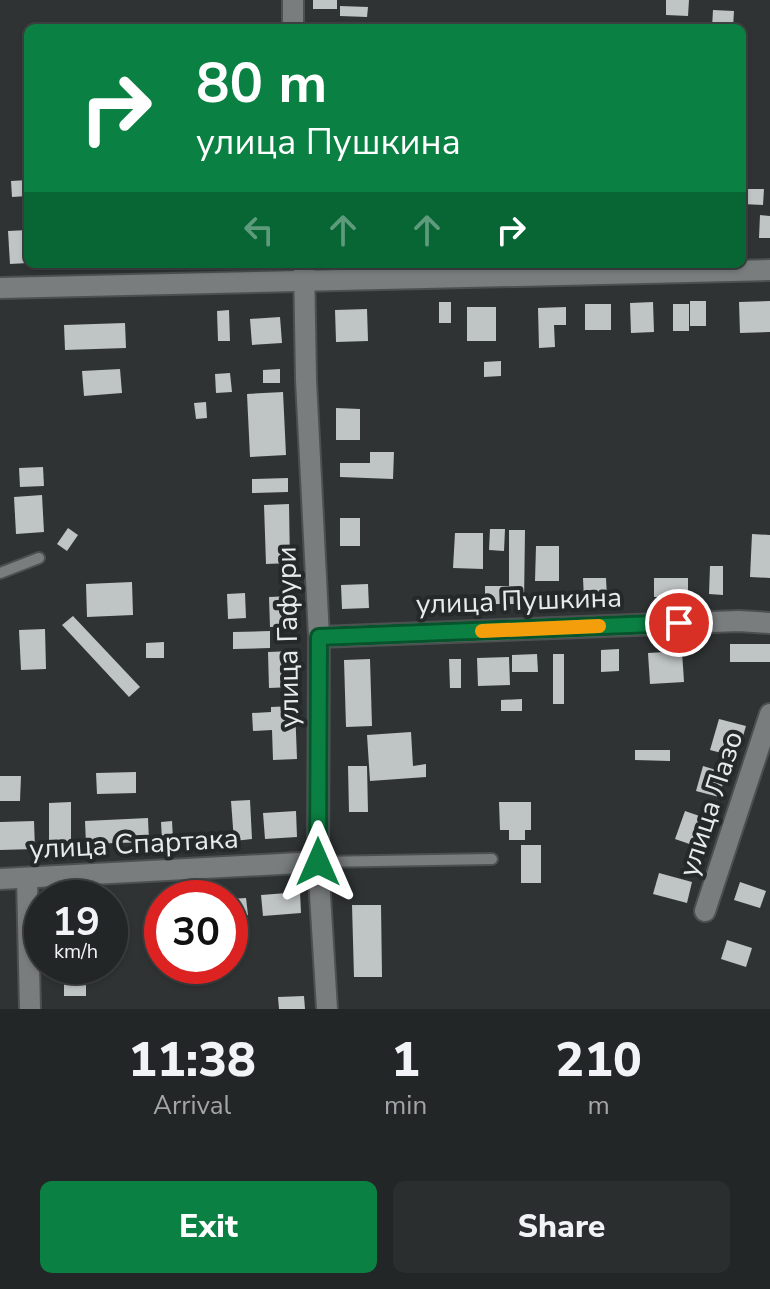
<!DOCTYPE html>
<meta charset="utf-8">
<style>
body{margin:0;font-family:"Nunito Sans",sans-serif;background:#2b2e2e;color:#f1f3f6;height:100vh;display:flex;flex-direction:column;font-size:30px;white-space:nowrap}
*{box-sizing:border-box;margin:0}
p{font-size:26px;color:#a3a5a7}
.icon{flex:none;width:44px;height:44px;fill:none;stroke:currentColor;stroke-width:2;stroke-linecap:round;stroke-linejoin:round}
.map{position:relative;height:1009px;overflow:hidden}
.panel{display:flex;flex-direction:column;background:#232626;flex:1}
.panel>*{flex:none}
.top-card{position:absolute;left:24px;top:24px;width:722px;height:244px;border-radius:12px;box-shadow:0 2px 6px #0004,0 0 0 2px #404343;background:#0b8043;color:#fff;overflow:hidden}
.speed{position:absolute;left:24px;top:880px;display:flex;gap:16px;font-size:40px;font-weight:700;text-align:center}
.speed>*{display:grid;place-content:center;width:104px;height:104px;border-radius:50%;background:#232626;box-shadow:0 2px 6px #0004,0 0 0 2px #404343;line-height:1}
.speed small{font-size:20px;font-weight:400}
.speed .limit{border:12px solid #d22;background:#fff;color:#111}
.pin{position:absolute;display:grid;place-items:center;width:68px;height:68px;color:#fff;margin:-34px;border:4px solid #fff;border-radius:50%;box-shadow:0 2px 8px #0007}
.me{position:absolute;width:88px;margin:-44px;rotate:0deg;stroke-linejoin:round;filter:drop-shadow(0 0 6px #0008)}
.turn{display:flex;align-items:center;gap:28px;height:168px;padding:0 40px;font-size:36px}
.turn .icon{width:104px;height:104px;stroke-width:2.5}
.turn b{display:block;font-size:56px;line-height:68px}
.lanes{display:flex;align-items:center;height:76px;padding:0 40px;background:#0003;justify-content:center;gap:40px;direction:ltr}
.lanes .off{opacity:.35}
.eta{display:flex;justify-content:space-evenly;align-items:center;height:136px;text-align:center}
.eta b{font-size:48px;font-weight:800;line-height:56px}
.button{display:flex;gap:16px;margin-top:auto;padding:16px 40px}
.button a{flex:1;height:92px;border-radius:12px;background:#0b8043;color:#fff;font-size:32px;font-weight:800;line-height:92px;text-align:center}
.button a+a{background:#2b2e2e;color:#f1f3f6}
.map>svg:first-child{display:block}
.building{fill:#bfc4c5}
.lines{fill:none;stroke-linecap:round;stroke-linejoin:round}
.lane-casing{stroke:#4d5051;stroke-width:14}
.street-casing{stroke:#4d5051;stroke-width:24}
.lane{stroke:#797d7e;stroke-width:10}
.street{stroke:#797d7e;stroke-width:20}
.route-casing{stroke:#07532c;stroke-width:20}
.route{stroke:#0b8043;stroke-width:14}
.slow{stroke:#f59e0b;stroke-width:14}
.labels{text-anchor:middle;dominant-baseline:central;stroke-width:8;stroke-linejoin:round;paint-order:stroke}
.street-label{font-size:28px;fill:#e8ebeb;stroke:#252929}
</style>
<div class="map">
<svg width="770" height="1009" viewBox="0 0 770 1009">
<rect width="100%" height="100%" fill="#2f3333"/>
<g class="building">
<rect x="313" y="0" width="24" height="9"/>
<path d="M666 0H689L688 16 666 15Z"/>
<path d="M340 6 368 7 367 17 340 16Z"/>
<path d="M713 10 734 11 733 28H712Z"/>
<path d="M28 180V196L12 197 11 181Z"/>
<path d="M742 189H764L763 205 742 204Z"/>
<path d="M760 215 770 216V238H759Z"/>
<path d="M28 230V263L10 264 8 231Z"/>
<rect x="690" y="301" width="16" height="25"/>
<path d="M770 301V332L740 333 739 302Z"/>
<rect x="439" y="302" width="12" height="21"/>
<path d="M653 302 654 332 631 333 630 303Z"/>
<rect x="585" y="304" width="26" height="26"/>
<rect x="673" y="304" width="16" height="27"/>
<rect x="467" y="307" width="29" height="34"/>
<path d="M566 307V325H554L555 347 539 348 538 308Z"/>
<path d="M367 309 368 341 336 342 335 310Z"/>
<path d="M229 310 230 341H218L217 311Z"/>
<path d="M280 317 282 343 252 345 250 319Z"/>
<path d="M125 323 126 348 65 350 64 325Z"/>
<path d="M501 361V376L484 377V362Z"/>
<path d="M120 369 122 393 84 396 82 371Z"/>
<path d="M280 369V383H263V370Z"/>
<path d="M230 373 232 392 216 393 215 374Z"/>
<path d="M283 392 286 455 250 457 247 394Z"/>
<path d="M206 402 207 418 196 419 194 403Z"/>
<path d="M336 408 360 409V440H336Z"/>
<path d="M370 452H394L393 479 340 477V463H370Z"/>
<path d="M43 467 44 486 20 487 19 468Z"/>
<path d="M288 478V492L252 493V479Z"/>
<path d="M42 495 44 532 16 534 14 497Z"/>
<path d="M289 504 290 563 266 564 264 505Z"/>
<rect x="340" y="518" width="20" height="28"/>
<path d="M68 528 78 535 67 551 57 544Z"/>
<path d="M490 529H505L504 551 489 550Z"/>
<path d="M509 530H525L524 604H485V586H509Z"/>
<path d="M455 533H483V569L453 568Z"/>
<path d="M752 534 770 535V578L750 577Z"/>
<path d="M536 546H559V581H535Z"/>
<path d="M710 566H723V595L709 594Z"/>
<path d="M583 578H606L607 598 584 599Z"/>
<rect x="654" y="578" width="34" height="19"/>
<path d="M132 582 133 615 87 617 86 584Z"/>
<path d="M368 584 369 608 342 609 341 585Z"/>
<path d="M245 593 246 618 228 619 227 594Z"/>
<path d="M293 596 295 626 270 627 269 597Z"/>
<path d="M73 616 140 687 129 697 62 625Z"/>
<path d="M45 629 46 669 21 670 19 630Z"/>
<path d="M270 631V648L233 649V632Z"/>
<path d="M164 642V658H146V643Z"/>
<rect x="730" y="644" width="40" height="18"/>
<path d="M619 649V671L601 672V650Z"/>
<path d="M293 651V687L269 688 268 652Z"/>
<path d="M682 651 684 682 650 684 648 653Z"/>
<path d="M537 654 538 672H512V655Z"/>
<rect x="553" y="654" width="11" height="50"/>
<path d="M509 657 510 685 478 686 477 658Z"/>
<path d="M370 659 372 726 346 727 344 660Z"/>
<path d="M449 659H461V688H450Z"/>
<path d="M522 699V711H501V700Z"/>
<path d="M295 706 297 759 273 760 272 730 253 731 252 713 271 712V707Z"/>
<path d="M719 719 746 726 737 757 710 750Z"/>
<path d="M411 732 413 766 426 764V777L370 781 367 735Z"/>
<path d="M635 750H670V761L635 760Z"/>
<path d="M348 766H367L368 812H349Z"/>
<path d="M703 766 726 773 719 797 696 791Z"/>
<path d="M136 772V793L97 794 96 773Z"/>
<path d="M0 776H21L20 801H0Z"/>
<path d="M250 800 252 839 234 841 231 801Z"/>
<path d="M71 802V845H49V803Z"/>
<path d="M499 802H531V830H525V840H509V830H500Z"/>
<path d="M296 811 297 837 265 839 263 813Z"/>
<path d="M685 811 711 820 701 848 675 839Z"/>
<path d="M148 818 149 842 86 844 85 821Z"/>
<path d="M34 821 35 849 0 850V822Z"/>
<path d="M172 821 173 839 162 840 161 822Z"/>
<rect x="521" y="845" width="20" height="38"/>
<path d="M659 873 692 882 687 903 653 894Z"/>
<path d="M740 882 766 891 760 908 734 900Z"/>
<path d="M300 892 301 913 263 916 261 895Z"/>
<path d="M246 898 248 915 230 917V899Z"/>
<path d="M352 905H381L382 977H354Z"/>
<path d="M727 940 752 948 746 967 721 959Z"/>
<rect x="64" y="966" width="22" height="30"/>
<path d="M304 996 305 1009H279L278 997Z"/>
</g>
<g class="lines">
<g class="lane-casing">
<g id="lane">
<path d="M0 573 39 558"/>
<path d="M318 862 492 859"/>
</g>
</g>
<g class="street-casing">
<g id="street">
<path d="M293 0V28"/>
<path d="M304 264 306 380 319 637 318 862 327 1009"/>
<path d="M0 288 770 270"/>
<path d="M319 637 739 621 770 623"/>
<path d="M27 878 30 1009"/>
<path d="M0 879 318 862"/>
<path d="M705 911 770 714"/>
</g>
</g>
<use href="#lane" class="lane"/>
<use href="#street" class="street"/>
</g>
<g class="lines">
<g class="route-casing">
<path id="route" d="M318 862 319 637 679 623"/>
</g>
<use href="#route" class="route"/>
<path class="slow" d="M482 631 599 626"/>
</g>
<g class="labels">
<g class="street-label">
<text transform="translate(519 601) rotate(-2)">улица Пушкина</text>
<text transform="translate(288 637) rotate(-91)">улица Гафури</text>
<text transform="translate(711 804) rotate(-72)">улица Лазо</text>
<text transform="translate(134 844) rotate(-3)">улица Спартака</text>
</g>
</g>
</svg>
<div class="speed"><div>19<small>km/h</small></div><div class="limit">30</div></div>
<div class="pin" style="left:679px;top:623px;background:#d93025"><svg class="icon" aria-label="arrive" viewBox="0 0 24 24"><path d="M6 21V4h12l-3 4 3 4H6"/></svg></div>
<svg class="me" style="left:318px;top:862px" viewBox="-20 -20 40 40"><path d="M0-17L14 15 0 8-14 15z" fill="#0b8043" stroke="#fff" stroke-width="4"/></svg>
<div class="top-card">
<div class="turn"><svg class="icon" aria-label="right" viewBox="0 0 24 24"><path d="M7 20v-9h11M14 6l5 5-5 5"/></svg><div><b>80 m</b>улица Пушкина</div></div>
<div class="lanes"><svg class="icon off" aria-label="left" viewBox="0 0 24 24"><path d="M17 20v-9H6M10 6l-5 5 5 5"/></svg><svg class="icon off" aria-label="ahead" viewBox="0 0 24 24"><path d="M12 20V5M6 11l6-6 6 6"/></svg><svg class="icon off" aria-label="ahead" viewBox="0 0 24 24"><path d="M12 20V5M6 11l6-6 6 6"/></svg><svg class="icon" aria-label="right" viewBox="0 0 24 24"><path d="M7 20v-9h11M14 6l5 5-5 5"/></svg></div>
</div>
</div>
<section class="panel">
<div class="eta">
<div><b>11:38</b><p>Arrival</p></div>
<div><b>1</b><p>min</p></div>
<div><b>210</b><p>m</p></div>
</div>
<div class="button"><a>Exit</a><a>Share</a></div>
</section>
